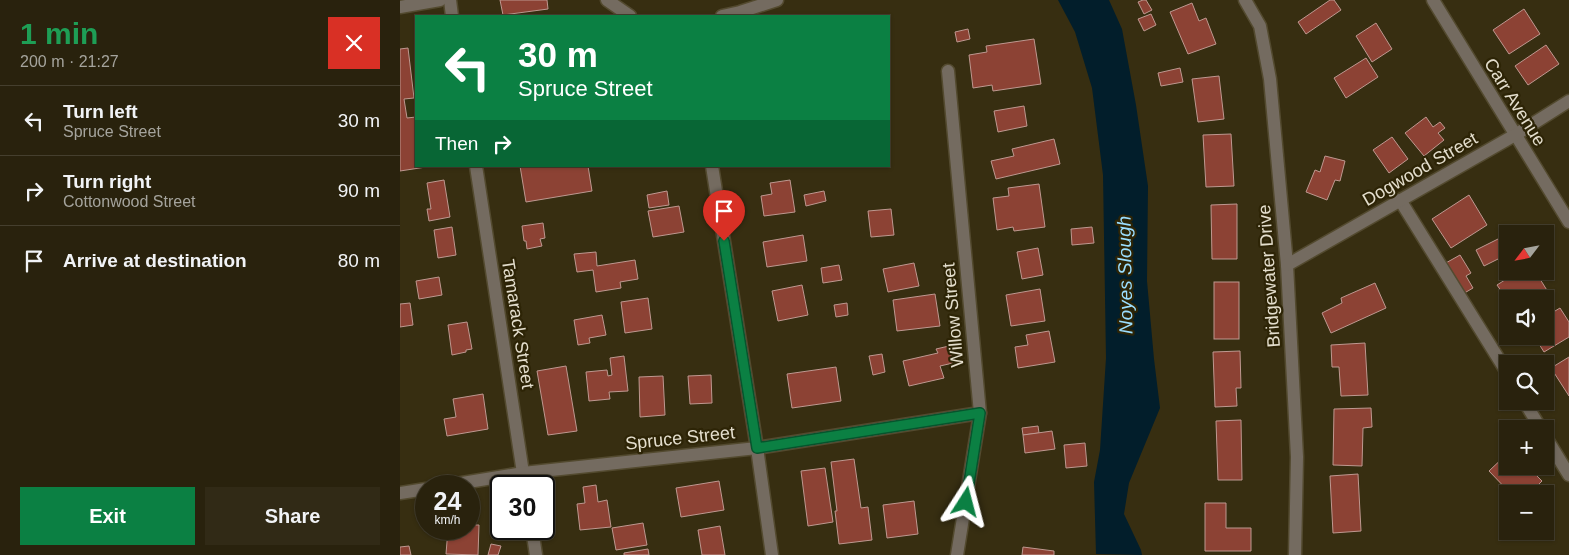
<!DOCTYPE html>
<meta charset="utf-8">
<style>
body{margin:0;font-family:Arial,sans-serif;background:#312a16;color:#f1f3f6;height:100vh;display:flex;flex-direction:column;font-size:19px;white-space:nowrap}
*{box-sizing:border-box;margin:0}
p{font-size:16px;color:#a5a49d}
.icon{flex:none;width:28px;height:28px;fill:none;stroke:currentColor;stroke-width:2;stroke-linecap:round;stroke-linejoin:round}
.map{position:relative;flex:1;overflow:hidden}
.panel{display:flex;flex-direction:column;background:#29220d;width:400px}
.panel>*{flex:none}
.guide{position:absolute;left:15px;top:15px;width:475px;height:152px;border-radius:0px;box-shadow:0 1px 4px #0004,0 0 0 1px #453f2e;background:#0b8043;color:#fff;overflow:hidden}
.needle{width:32px;rotate:238deg}
.buttons{position:absolute;left:1099px;top:225px;display:grid;gap:10px}
.buttons a{display:grid;place-items:center;width:55px;height:55px;border-radius:0px;background:#29220d;box-shadow:0 1px 4px #0004,0 0 0 1px #453f2e;font-size:25px}
.speed{position:absolute;left:15px;top:475px;display:flex;gap:10px;font-size:25px;font-weight:700;text-align:center}
.speed>*{display:grid;place-content:center;width:65px;height:65px;border-radius:50%;background:#29220d;box-shadow:0 1px 4px #0004,0 0 0 1px #453f2e;line-height:1}
.speed small{font-size:12px;font-weight:400}
.speed .limit{border:2px solid #111;border-radius:8px;background:#fff;color:#111}
.pin{position:absolute;display:grid;place-items:center;width:42px;height:42px;color:#fff;margin:-51px -21px;border-radius:50% 50% 50% 0;rotate:-45deg;box-shadow:0 0 5px #0007}
.pin .icon{rotate:45deg}
.me{position:absolute;width:55px;margin:-28px;rotate:9deg;stroke-linejoin:round;filter:drop-shadow(0 0 4px #0008)}
.turn{display:flex;align-items:center;gap:18px;height:105px;padding:0 20px;font-size:22px}
.turn .icon{width:65px;height:65px;stroke-width:2.5}
.turn b{display:block;font-size:35px;line-height:42px}
.then{display:flex;align-items:center;height:48px;padding:0 20px;background:#0003;gap:10px;font-size:19px}
.round{display:grid;place-items:center;flex:none;width:52px;height:52px;border-radius:0px;background:#312a16}
.summary{display:flex;align-items:center;justify-content:space-between;height:85px;padding:0 20px}
h1{font-size:30px;font-weight:800;line-height:38px;color:#1e9e55}
.cta{display:flex;gap:10px;margin-top:auto;padding:10px 20px}
.cta a{flex:1;height:58px;border-radius:0px;background:#0b8043;color:#fff;font-size:20px;font-weight:800;line-height:58px;text-align:center}
.cta a+a{background:#312a16;color:#f1f3f6}
ul{padding:0;list-style:none}
li{display:flex;align-items:center;gap:15px;height:70px;padding:0 20px;border-top:1px solid #453f2e}
li div{flex:1}
li b{display:block;font-size:19px}
li em{font-style:normal}
main{display:flex;flex:1;min-height:0}
.map>svg:first-child{display:block}
.water{fill:#021e2b}
.building{fill:#8c4234;stroke:#be9890}
.lines{fill:none;stroke-linecap:round;stroke-linejoin:round}
.minor-casing{stroke:#534a2f;stroke-width:15}
.minor{stroke:#746b60;stroke-width:12}
.route-casing{stroke:#07532c;stroke-width:12}
.route{stroke:#0b8043;stroke-width:9}
.labels{text-anchor:middle;dominant-baseline:central;stroke-width:4.5;stroke-linejoin:round;paint-order:stroke}
.street-label{font-size:18px;fill:#e4decd;stroke:#2d2406}
.water-label{font-size:19px;font-style:italic;fill:#9bdeff;stroke:#2d2406}
</style>
<main>
<section class="panel">
<div class="summary"><div><h1>1 min</h1><p>200 m · 21:27</p></div><a class="round" style="background:#d93025;color:#fff"><svg class="icon" aria-label="close" viewBox="0 0 24 24"><path d="M6 6l12 12M18 6L6 18"/></svg></a></div>
<ul>
<li><svg class="icon" aria-label="left" viewBox="0 0 24 24"><path d="M17 20v-9H6M10 6l-5 5 5 5"/></svg><div><b>Turn left</b><p>Spruce Street</p></div><em>30 m</em></li>
<li><svg class="icon" aria-label="right" viewBox="0 0 24 24"><path d="M7 20v-9h11M14 6l5 5-5 5"/></svg><div><b>Turn right</b><p>Cottonwood Street</p></div><em>90 m</em></li>
<li><svg class="icon" aria-label="arrive" viewBox="0 0 24 24"><path d="M6 21V4h12l-3 4 3 4H6"/></svg><div><b>Arrive at destination</b></div><em>80 m</em></li>
</ul>
<div class="cta"><a>Exit</a><a>Share</a></div>
</section>
<div class="map">
<svg width="1169" height="555" viewBox="0 0 1169 555">
<rect width="100%" height="100%" fill="#372e11"/>
<path class="water" d="M658 0H709L722 29 736 105 748 186 747 281 754 359 760 408 729 483 724 514 741 550 742 555 696 554 694 482 700 450 706 358 703 175 692 88 675 32Z"/>
<g class="building">
<path d="M100 0H147L148 9 103 15Z"/>
<path d="M743 0H746L752 10 744 14 738 2Z"/>
<path d="M930 0H934L941 10 906 34 898 22Z"/>
<path d="M792 3 799 21 806 18 816 44 788 54 770 12Z"/>
<path d="M1124 9 1140 34 1109 54 1093 30Z"/>
<path d="M751 14 756 25 744 31 738 19Z"/>
<path d="M976 23 992 49 972 62 956 36Z"/>
<path d="M568 29 570 39 557 42 555 32Z"/>
<path d="M634 39 641 84 593 91 592 85 573 88 569 55 587 52 586 46Z"/>
<path d="M1146 45 1159 64 1128 85 1115 66Z"/>
<path d="M8 48 14 98 4 99 7 118 16 117V166L26 167 0 171V49Z"/>
<path d="M966 58 978 77 946 98 934 78Z"/>
<path d="M780 68 783 82 761 86 758 73Z"/>
<path d="M819 76 824 119 798 122 792 79Z"/>
<path d="M624 106 627 126 598 132 594 111Z"/>
<path d="M1026 117 1033 127 1040 122 1045 128 1038 133 1044 140 1024 156 1005 133Z"/>
<path d="M831 134 834 186 806 187 803 135Z"/>
<path d="M992 137 1008 159 989 173 973 150Z"/>
<path d="M654 139 660 164 596 179 591 161 614 156 612 149Z"/>
<path d="M925 156 945 161 940 181 935 180 927 200 906 192 915 170 920 172Z"/>
<path d="M120 166H188L192 191 126 202Z"/>
<path d="M44 180 50 217 29 221 27 209H31L27 183Z"/>
<path d="M390 180 395 212 364 216 361 196 372 194 370 183Z"/>
<path d="M639 184 645 227 614 231 613 227 597 230 593 198 609 196 608 188Z"/>
<path d="M267 191 269 205 249 208 247 195Z"/>
<path d="M424 191 426 201 406 206 404 195Z"/>
<path d="M1069 195 1087 225 1051 248 1032 219Z"/>
<path d="M837 204V259H812L811 205Z"/>
<path d="M279 206 284 232 253 237 248 211Z"/>
<path d="M491 209 494 235 471 237 468 211Z"/>
<path d="M143 223 145 238 140 239 142 246 127 249 126 241H124L122 226Z"/>
<path d="M52 227 56 255 38 258 34 230Z"/>
<path d="M692 227 694 243 672 245 671 229Z"/>
<path d="M403 235 407 261 367 267 363 242Z"/>
<path d="M1106 235 1108 238V267L1103 269 1098 259 1084 266 1076 250Z"/>
<path d="M638 248 643 275 622 279 617 252Z"/>
<path d="M196 252 197 266 235 260 238 279 220 282 221 288 196 292 193 270 177 272 174 254Z"/>
<path d="M1060 255 1071 273 1066 276 1073 288 1061 295 1044 264Z"/>
<path d="M514 263 519 286 488 292 483 269Z"/>
<path d="M439 265 442 280 423 283 421 268Z"/>
<path d="M1119 271H1135L1153 300 1145 305V299H1108V301L1097 285Z"/>
<path d="M39 277 42 295 19 299 16 281Z"/>
<rect x="814" y="282" width="25" height="57"/>
<path d="M975 283 986 308 931 333 922 313 942 303 941 298Z"/>
<path d="M402 285 408 315 378 321 372 291Z"/>
<path d="M640 289 645 321 611 326 606 295Z"/>
<path d="M535 294 540 326 497 331 493 300Z"/>
<path d="M248 298 252 329 225 333 221 302Z"/>
<path d="M10 303 13 325 0 327V304Z"/>
<path d="M447 303 448 315 436 317 434 305Z"/>
<path d="M1160 308 1169 322V337L1144 352 1134 336H1145V317Z"/>
<path d="M202 315 206 335 189 338 190 343 178 345 174 320Z"/>
<path d="M67 322 72 349 66 350V352L52 355 48 325Z"/>
<path d="M649 331 655 362 618 368 615 347 628 345 626 335Z"/>
<path d="M965 343 968 395 941 396 939 367H932L931 345Z"/>
<path d="M549 346 553 363 540 366 544 378 509 386 503 361 538 353 536 349Z"/>
<path d="M840 351 841 388H836L837 406 815 407 813 352Z"/>
<path d="M482 354 485 372 473 375 469 356Z"/>
<path d="M224 356 228 391 209 392 210 399 189 401 186 372 207 370 208 376 212 375 210 358Z"/>
<path d="M1169 357V396L1151 368Z"/>
<path d="M166 366 177 431 148 435 137 371Z"/>
<path d="M436 367 441 401 392 408 387 374Z"/>
<path d="M311 375 312 403 290 404 288 376Z"/>
<path d="M263 376 265 415 240 417 239 377Z"/>
<path d="M83 394 88 429 47 436 44 419 56 417 53 399Z"/>
<path d="M971 408 972 427 963 428 962 466 933 465 934 409Z"/>
<path d="M841 420 842 480H818L816 421Z"/>
<path d="M638 426 639 433 623 435 622 428Z"/>
<path d="M652 431 655 449 625 453 623 435Z"/>
<path d="M685 443 687 466 666 468 664 445Z"/>
<path d="M1108 453V466H1127L1142 481 1129 494H1111L1089 471Z"/>
<path d="M454 459 461 508 468 507 472 540 439 544 435 511H437L431 462Z"/>
<path d="M425 468 433 522 408 526 401 471Z"/>
<path d="M958 474 961 531 933 533 930 476Z"/>
<path d="M319 481 324 510 281 517 276 488Z"/>
<path d="M196 485 198 502 207 500 211 527 180 530 177 504 185 503 183 487Z"/>
<path d="M514 501 518 534 487 538 483 505Z"/>
<path d="M805 503H826V528H851V551H805Z"/>
<path d="M243 523 247 545 216 550 212 528Z"/>
<path d="M69 525H79L78 555 46 554 48 529H69Z"/>
<path d="M320 526 325 555H302L298 530Z"/>
<path d="M91 544 101 546 98 555H88Z"/>
<path d="M9 546 11 555H0V547Z"/>
<path d="M623 547 654 551V555H622Z"/>
<path d="M248 549 249 555H224V553Z"/>
</g>
<g class="lines">
<g class="minor-casing">
<g id="minor">
<path d="M50 0 52 16"/>
<path d="M207 0 230 16"/>
<path d="M845 0 860 26 870 79 887 265 897 457 895 555"/>
<path d="M1033 0 1169 222"/>
<path d="M0 7 40 0"/>
<path d="M322 16 340 12 377 0"/>
<path d="M548 71 580 413 557 555"/>
<path d="M76 166 125 486"/>
<path d="M312 166 357 448 372 555"/>
<path d="M1000 200 1108 374"/>
<path d="M887 265 1115 135 1169 101"/>
<path d="M1124 401 1141 429"/>
<path d="M1145 436 1169 475"/>
<path d="M44 486 123 473 357 448 580 413"/>
<path d="M0 493 26 489"/>
<path d="M132 529 136 555"/>
</g>
</g>
<use href="#minor" class="minor"/>
</g>
<g class="lines">
<g class="route-casing">
<path id="route" d="M324 241 357 448 580 413 566 502"/>
</g>
<use href="#route" class="route"/>
</g>
<g class="labels">
<g class="street-label">
<text transform="translate(1115 102) rotate(58)">Carr Avenue</text>
<text transform="translate(1020 169) rotate(-30)">Dogwood Street</text>
<text transform="translate(869 276) rotate(-94)">Bridgewater Drive</text>
<text transform="translate(553 315) rotate(-95)">Willow Street</text>
<text transform="translate(118 324) rotate(81)">Tamarack Street</text>
<text transform="translate(280 438) rotate(-6)">Spruce Street</text>
</g>
<g class="water-label">
<text transform="translate(725 275) rotate(-91)">Noyes Slough</text>
</g>
</g>
</svg>
<div class="buttons">
<a><svg class="needle" viewBox="-14 -14 28 28"><path d="M0-13l5 13h-10z" fill="#e53935"/><path d="M0 13l5-13h-10z" fill="#a5a49d"/></svg></a>
<a><svg class="icon" aria-label="sound" viewBox="0 0 24 24"><path d="M4 9h4l5-4v14l-5-4H4zM17 9q2 3 0 6"/></svg></a>
<a><svg class="icon" aria-label="search" viewBox="0 0 24 24"><circle cx="10" cy="10" r="6"/><path d="M15 15l6 6"/></svg></a>
<a>+</a>
<a>−</a>
</div>
<div class="speed"><div>24<small>km/h</small></div><div class="limit">30</div></div>
<div class="pin" style="left:324px;top:241px;background:#d93025"><svg class="icon" aria-label="arrive" viewBox="0 0 24 24"><path d="M6 21V4h12l-3 4 3 4H6"/></svg></div>
<svg class="me" style="left:566px;top:502px" viewBox="-20 -20 40 40"><path d="M0-17L14 15 0 8-14 15z" fill="#0b8043" stroke="#fff" stroke-width="4"/></svg>
<div class="guide">
<div class="turn"><svg class="icon" aria-label="left" viewBox="0 0 24 24"><path d="M17 20v-9H6M10 6l-5 5 5 5"/></svg><div><b>30 m</b>Spruce Street</div></div>
<div class="then">Then<svg class="icon" aria-label="right" viewBox="0 0 24 24"><path d="M7 20v-9h11M14 6l5 5-5 5"/></svg></div>
</div>
</div>
</main>
